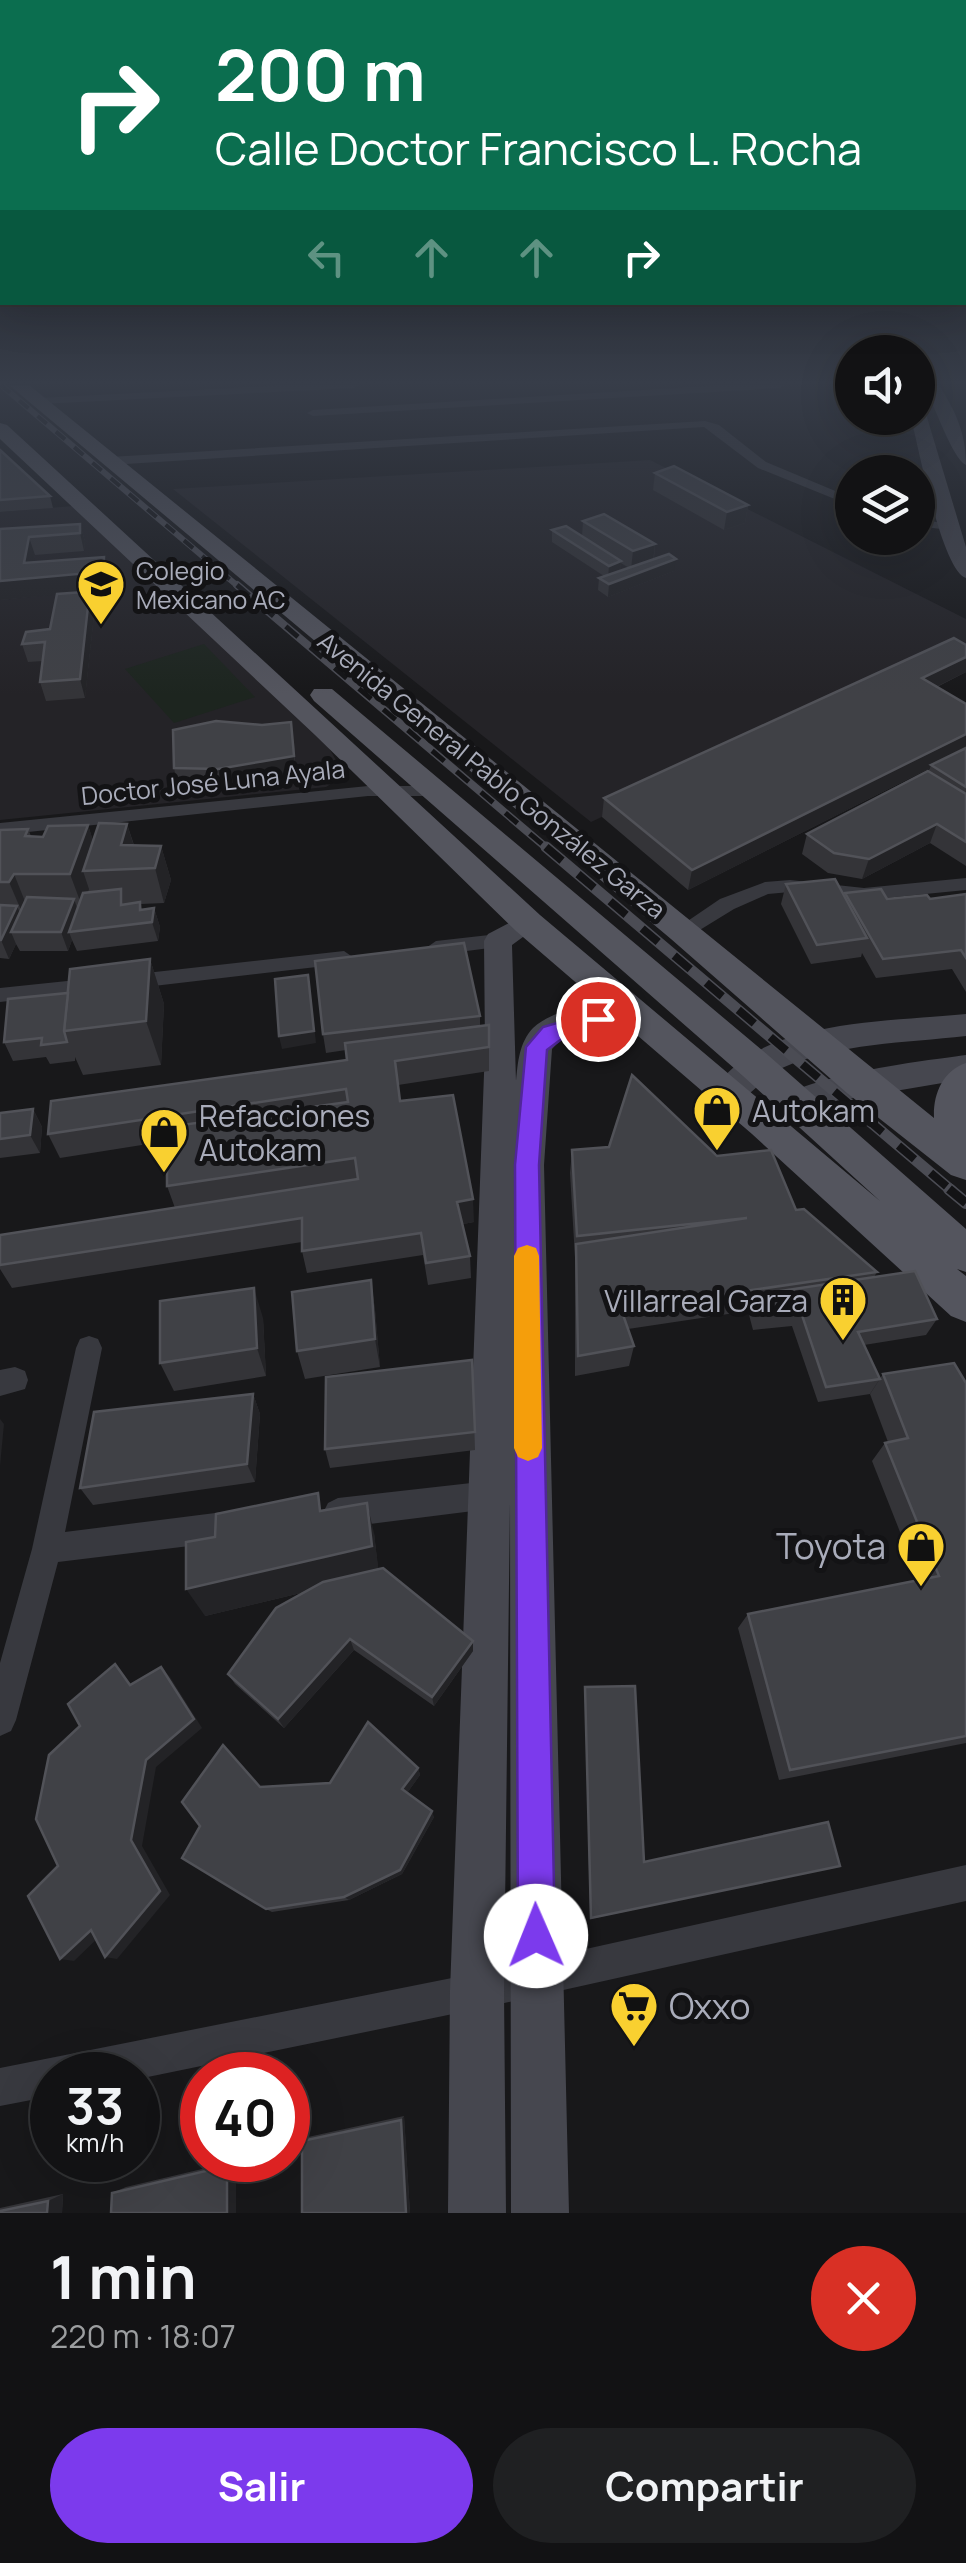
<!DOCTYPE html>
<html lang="es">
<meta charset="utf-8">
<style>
body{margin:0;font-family:Manrope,sans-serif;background:#1f2022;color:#f1f3f6;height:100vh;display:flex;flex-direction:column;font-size:38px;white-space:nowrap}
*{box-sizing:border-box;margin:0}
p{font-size:32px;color:#9c9ea0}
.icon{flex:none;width:55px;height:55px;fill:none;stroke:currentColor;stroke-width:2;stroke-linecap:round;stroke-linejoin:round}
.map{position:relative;height:2213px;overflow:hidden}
.sheet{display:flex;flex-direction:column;background:#121214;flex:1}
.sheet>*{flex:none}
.hud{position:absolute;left:0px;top:0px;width:968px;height:305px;box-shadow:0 10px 40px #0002,0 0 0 2px #313234;background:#0b6e4f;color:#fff;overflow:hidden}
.fabs{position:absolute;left:835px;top:335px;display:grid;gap:20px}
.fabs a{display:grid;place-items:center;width:100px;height:100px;border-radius:50%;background:#121214;box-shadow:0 10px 40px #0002,0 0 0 2px #313234;font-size:50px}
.speed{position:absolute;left:30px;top:2052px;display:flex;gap:20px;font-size:50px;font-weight:700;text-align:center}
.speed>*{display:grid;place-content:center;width:130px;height:130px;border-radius:50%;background:#121214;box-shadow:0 10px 40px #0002,0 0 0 2px #313234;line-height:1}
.speed small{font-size:25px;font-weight:400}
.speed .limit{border:15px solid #d22;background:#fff;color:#111}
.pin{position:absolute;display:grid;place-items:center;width:85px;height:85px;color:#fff;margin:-42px;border:5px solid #fff;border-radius:50%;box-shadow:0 2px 10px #0007}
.me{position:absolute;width:110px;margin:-55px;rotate:359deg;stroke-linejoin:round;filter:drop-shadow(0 0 8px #0008)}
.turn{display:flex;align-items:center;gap:35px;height:210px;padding:0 50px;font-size:45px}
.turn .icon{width:130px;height:130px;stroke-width:2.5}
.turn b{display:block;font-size:70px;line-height:85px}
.lanes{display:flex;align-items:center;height:95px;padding:0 50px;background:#0003;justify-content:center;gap:50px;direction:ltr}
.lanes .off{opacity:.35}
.round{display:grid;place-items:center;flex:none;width:105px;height:105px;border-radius:52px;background:#1f2022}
.head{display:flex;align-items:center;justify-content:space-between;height:170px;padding:0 50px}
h1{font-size:60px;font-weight:700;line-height:75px}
.primary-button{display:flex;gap:20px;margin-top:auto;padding:20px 50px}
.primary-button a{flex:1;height:115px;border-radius:60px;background:#7c3aed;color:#fff;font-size:40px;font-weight:700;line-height:115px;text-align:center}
.primary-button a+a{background:#1f2022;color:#f1f3f6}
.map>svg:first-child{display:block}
.built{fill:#242327}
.green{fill:#1d251f}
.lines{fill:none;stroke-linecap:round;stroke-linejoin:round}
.street{fill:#38393f;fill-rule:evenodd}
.secondary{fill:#46474f;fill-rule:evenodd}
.primary{fill:#54555e;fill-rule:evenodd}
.rail-far3-casing{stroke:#4b4c54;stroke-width:6}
.rail-far2-casing{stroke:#4b4c54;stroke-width:8}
.rail-far1-casing{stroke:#4b4c54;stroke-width:11}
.rail-casing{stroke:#4b4c54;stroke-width:12}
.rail-far3{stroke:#131315;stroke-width:4;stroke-dasharray:12;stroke-linecap:butt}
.rail-far2{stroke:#131315;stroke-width:5;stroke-dasharray:16;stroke-linecap:butt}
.rail-far1{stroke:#131315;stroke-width:8;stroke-dasharray:21;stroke-linecap:butt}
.rail{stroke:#131315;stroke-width:9;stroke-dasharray:28;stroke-linecap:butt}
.wall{fill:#343438;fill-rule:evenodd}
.shaded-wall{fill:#232326}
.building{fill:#404146;stroke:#515258;stroke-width:2.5}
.route{fill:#7c3aed;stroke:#51269a;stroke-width:2.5}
.slow{fill:#f59e0b}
.labels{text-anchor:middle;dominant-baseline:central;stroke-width:10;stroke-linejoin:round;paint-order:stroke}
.far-poi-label{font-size:25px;fill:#a9acba;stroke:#131315;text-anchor:start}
.far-street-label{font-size:25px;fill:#a9acba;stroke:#131315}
.poi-label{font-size:30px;fill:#a9acba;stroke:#131315;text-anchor:start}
.near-poi-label{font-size:35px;fill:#a9acba;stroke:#131315;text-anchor:end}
</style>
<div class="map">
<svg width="966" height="2213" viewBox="0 0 966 2213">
<rect width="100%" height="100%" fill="#18181a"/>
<g class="built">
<path d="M650 460 966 619V648L591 822 173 489Z"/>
<path d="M73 506 325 741 337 762 339 779 326 787 0 820V512Z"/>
</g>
<path class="green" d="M204 644 255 697 174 723 125 669Z"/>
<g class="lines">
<g class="street">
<path d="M289 385H359L354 388 40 404 34 401 40 398Z"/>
<path d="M724 385H784L779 388 313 416 307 413 313 410Z"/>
<path d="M705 421 719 425 766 462 852 498V506L758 468 704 427 110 465 104 461 110 457Z"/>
<path d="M918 518 955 526 948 530 918 526Z"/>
<path d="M368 786H432L441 791 432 796H368L0 835V823Z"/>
<path d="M966 878V890L864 900 790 892 768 894 734 909 690 936 683 938 673 931 720 899 765 882 790 880 864 888Z"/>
<path d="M498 934 505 936 508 941 505 946 436 955 426 948 436 941Z"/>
<path d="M344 951 354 958 351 963 128 989 118 982 128 975Z"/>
<path d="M96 978 106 985 103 990 0 1002V988Z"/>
<path d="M89 1336 98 1339 102 1348 65 1532 247 1509 257 1514 262 1524 257 1534 247 1539 58 1562 16 1720 11 1731 0 1736V1663L32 1549 76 1348 80 1339Z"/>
<path d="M15 1367 25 1371 28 1380 25 1389 0 1396V1370Z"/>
<path d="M489 1481 499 1485 503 1495 499 1505 489 1509 338 1528 328 1523 323 1513 328 1503 338 1498Z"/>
<path d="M966 1865V1901L477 2009 138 2079V2075H52V2096L0 2106V2068L477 1973Z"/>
</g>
<g class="secondary">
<path d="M923 385H939C956 412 966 433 966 465 952 459 934 402 923 385Z"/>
<path d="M918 409 926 414 966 547V578C942 571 918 445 911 418H918Z"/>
<path d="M528 913 538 916 542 923 512 945 516 1081C518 1062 519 1043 533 1028 558 1004 619 1001 650 1010L654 1018 650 1026C617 1036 577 1019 552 1049L544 1165 569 2213H511L510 1503 504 1991 506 2213H448L450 1991 485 1047 484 941 488 934Z"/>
<path d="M966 1014V1036C905 1043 839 1043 782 1068 759 1078 745 1110 718 1102L713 1093C753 1018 892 1022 966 1014Z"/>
<path d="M966 1055V1079L842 1100 765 1136 753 1132 749 1123C773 1077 917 1062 966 1055Z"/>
</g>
<g class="primary">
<path d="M9 385H29L934 1118C933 1095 942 1071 966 1063V1180L951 1175 847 1093 671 939Z"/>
<path d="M0 423 7 425 540 915 880 1201 743 1076 314 701 310 695 314 689H332L769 1056 966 1229V1272L957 1269 966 1276V1322L951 1316 752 1134 516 931 315 735 0 439Z"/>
</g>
<g class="rail-far3-casing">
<path id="rail-far3" d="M1 385 240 588"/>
</g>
<g class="rail-far2-casing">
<path id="rail-far2" d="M237 585 549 850"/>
</g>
<g class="rail-far1-casing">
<path id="rail-far1" d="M546 847 952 1191"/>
</g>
<g class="rail-casing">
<path id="rail" d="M949 1189 966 1203"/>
</g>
<use href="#rail-far3" class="rail-far3"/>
<use href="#rail-far2" class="rail-far2"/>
<use href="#rail-far1" class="rail-far1"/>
<use href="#rail" class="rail"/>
</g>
<g class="wall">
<path d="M0 450 50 496 53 508 0 512Z"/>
<path d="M655 473 748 505 745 523 724 530 653 490Z"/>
<path d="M583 521 655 544 654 559 674 571 608 597 598 590 599 578 604 576 552 542V530L582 536ZM621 563 629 568 620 571Z"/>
<path d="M80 524 85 541 84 551 35 555 33 562 109 575 108 594 98 595 101 609V614L94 615 85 698 46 701 40 682 43 661 28 662 22 644 50 629 57 594 0 600V529Z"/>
<path d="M966 645V672L937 687 966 705V866L930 843 862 879 828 873 802 854 807 834 928 771 930 768 688 890 602 817 604 798Z"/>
<path d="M294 742 296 776 222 789 178 787 174 768Z"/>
<path d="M127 824 134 845 161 846 171 880 164 903 141 904 142 910 154 908 160 927 158 941 77 951 72 940 68 951H20L16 944 9 959 0 958V830L28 829 31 836 43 837 88 825 93 841Z"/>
<path d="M786 884 844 896 845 893 887 899H930L966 894V992L952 969 876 978 862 953 861 957 811 964 781 904Z"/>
<path d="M150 959 164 1004 161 1065 83 1075 75 1057V1061L50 1064 46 1057 13 1061 4 1042 68 993Z"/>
<path d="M480 1016V1026L489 1025V1071L398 1085 400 1101 474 1222 463 1224 470 1256 471 1278 428 1285 423 1255 307 1273 302 1251V1242L12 1288 0 1269V1235L175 1208 167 1186V1141L60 1158 48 1134 347 1060 346 1050 326 1053 323 1034Z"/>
<path d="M33 1109 42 1127 40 1153 0 1158V1113Z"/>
<path d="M572 1150 717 1156 796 1210 877 1272 874 1277 937 1319 926 1335 864 1345 880 1379 870 1394 818 1402 792 1326 753 1330 748 1311 628 1329 634 1346 629 1366 575 1376V1258L570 1173Z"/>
<path d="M371 1280 375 1310 380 1367 305 1379 297 1351Z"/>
<path d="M263 1318 266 1376 174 1391 160 1363Z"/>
<path d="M472 1360 475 1450 330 1468 325 1449Z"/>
<path d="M883 1374 966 1383V1743L779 1780 738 1628 748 1614 919 1580 872 1461 885 1443 888 1442 870 1394Z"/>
<path d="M253 1394 260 1414 255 1482 93 1505 80 1488Z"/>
<path d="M323 1510 374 1533 378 1569 473 1651 434 1706 354 1650 284 1728 235 1684 228 1674 305 1592 205 1616 215 1537Z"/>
<path d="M585 1687 644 1862 840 1866 590 1919Z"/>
<path d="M418 1768 420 1775 407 1793 434 1817 402 1874 349 1900 272 1912 266 1909 261 1787 330 1783Z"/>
<path d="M404 2116 410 2213H302V2141L308 2137Z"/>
<path d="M236 2161V2213H111L112 2193 126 2187Z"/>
<path d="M63 2194 62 2213H0V2208Z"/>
</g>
<g class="shaded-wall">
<path d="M748 505 745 523 724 530 727 512Z"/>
<path d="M80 524 85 541 84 551 80 533Z"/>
<path d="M29 537 35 555 30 578 88 573 93 591 0 600V581L24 563Z"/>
<path d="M655 544 653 562 631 569 633 551Z"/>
<path d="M104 557 109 575 108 594 103 576Z"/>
<path d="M676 559 674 571 608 597 609 584Z"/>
<path d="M621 561 620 573 608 578 609 566Z"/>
<path d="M97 591 101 609V614L94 615 85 698 80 679 89 597Z"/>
<path d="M966 657V672L916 697 922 678Z"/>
<path d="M291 722 296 776 222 789 218 769Z"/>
<path d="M966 734V749L931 765 930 768 688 890 692 870Z"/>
<path d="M127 824 138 859 121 845Z"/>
<path d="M937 824 930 843 862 879 869 859Z"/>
<path d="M88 825 99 860 83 871 89 889 83 909 70 874Z"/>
<path d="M161 846 171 880 164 903 155 868Z"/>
<path d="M14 874 28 909 24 917 9 882Z"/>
<path d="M74 899 81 919 69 932 72 940 68 951 61 932Z"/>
<path d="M17 906 25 925 11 932 16 944 9 959 1 940Z"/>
<path d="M154 908 160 927 158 941 152 922Z"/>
<path d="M150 959 164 1004 161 1065 146 1021Z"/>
<path d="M310 988 316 1043 282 1049 279 1036Z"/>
<path d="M33 1109 42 1127 40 1153 30 1135Z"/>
<path d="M473 1199 474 1222 458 1225 457 1202Z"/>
<path d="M371 1280 375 1310 380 1367 375 1339Z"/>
<path d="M254 1288 263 1318 266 1376 257 1348Z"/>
<path d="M253 1394 260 1414 255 1482 247 1464Z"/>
<path d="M0 1419 4 1424 0 1466Z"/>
<path d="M367 1503 374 1533 379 1574 205 1616 186 1589Z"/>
<path d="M350 1639 354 1650 284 1728 278 1719Z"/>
<path d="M473 1641V1651L434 1706 432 1697Z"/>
<path d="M161 1667 170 1677 202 1728 156 1767 142 1846 170 1895 117 1959 105 1957 131 1840Z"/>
<path d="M418 1768 420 1775 405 1796 402 1789Z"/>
<path d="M432 1811 434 1817 402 1874 349 1900 344 1897Z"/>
<path d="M91 1930 103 1933 74 1961 60 1959Z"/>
<path d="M404 2116 410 2213H406L401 2120Z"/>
<path d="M236 2161V2213H227V2166Z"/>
<path d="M63 2194 62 2213H47L48 2201Z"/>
</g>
<g class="building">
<path d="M0 450 50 496 0 500Z"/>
<path d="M674 466 748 505 727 512 655 473Z"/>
<path d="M604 514 655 544 633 551 583 521Z"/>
<path d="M80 524V533L29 537 24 563 104 557 103 576 89 577 88 573 0 581V529Z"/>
<path d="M566 526 621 561 609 566 552 530Z"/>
<path d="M669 554 676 559 609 584 599 578Z"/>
<path d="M97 591 96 596 89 597 80 679 40 682 45 642 22 644 26 632 50 629 57 594Z"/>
<path d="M954 638 966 645V657L922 678 966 704V734L692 870 604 798Z"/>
<path d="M216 721 262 725 291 722 294 756 218 769 174 768 173 730Z"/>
<path d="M966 748V787L931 765Z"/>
<path d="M928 771 966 794V842L937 824 869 859 834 853 807 834Z"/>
<path d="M99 823 127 824 121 845 161 846 155 868 83 871Z"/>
<path d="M88 825 70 874H14L9 882H0V830L28 829 25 836 43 837 48 826Z"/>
<path d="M835 879 867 938 817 945 786 884Z"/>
<path d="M121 889V905L140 902V910L154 908 152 922 69 932 83 893Z"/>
<path d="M881 889 887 899 927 895 930 899 966 894V958L961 950 883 959 845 893Z"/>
<path d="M27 897 74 899 61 932H11Z"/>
<path d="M0 905 17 906 1 940H0Z"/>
<path d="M464 943 480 1016 323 1034 315 961Z"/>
<path d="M150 959 146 1021 64 1031 70 969Z"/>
<path d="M308 975 314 1031 279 1036 275 979Z"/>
<path d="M68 993 64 1031 67 1042 41 1045 42 1038 4 1042 8 999Z"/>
<path d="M489 1025V1047L395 1061 400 1101 453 1095 473 1199 457 1202 470 1256 426 1263 421 1233 302 1251V1218L0 1265V1235L358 1179 355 1158 167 1186V1127L348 1102 346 1089 48 1134 51 1101 347 1060 345 1043Z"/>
<path d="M632 1075 717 1156 771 1150 796 1210 804 1209 877 1272 621 1309 634 1346 578 1356 576 1244 747 1218 577 1236 572 1150 609 1147Z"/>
<path d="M33 1109 30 1135 0 1139V1113Z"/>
<path d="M915 1271 937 1319 858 1332 880 1379 826 1387 800 1309 760 1314 754 1295Z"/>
<path d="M371 1280 375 1339 297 1351 292 1292Z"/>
<path d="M254 1288 257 1348 160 1363V1301Z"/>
<path d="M472 1360 475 1432 325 1449 326 1377Z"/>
<path d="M954 1363 966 1383V1736L790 1770 748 1614 939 1576 885 1443 908 1438 883 1374Z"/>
<path d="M253 1394 247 1464 80 1488 94 1412Z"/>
<path d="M318 1493 320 1511 367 1503 372 1546 186 1589V1542L215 1537 216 1514Z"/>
<path d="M383 1568 473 1641 432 1697 350 1639 278 1719 228 1674 276 1608 323 1582Z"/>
<path d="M115 1664 130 1685 161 1667 194 1719 146 1760 131 1840 160 1891 105 1957 91 1930 60 1959 28 1896 58 1866 36 1819 49 1755 80 1726 68 1704Z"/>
<path d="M635 1686 644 1862 828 1822 840 1866 591 1918 585 1687Z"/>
<path d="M368 1722 418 1768 402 1789 432 1811 400 1870 344 1897 266 1909 182 1858 200 1826 182 1802 223 1745 260 1787 330 1783Z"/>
<path d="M401 2120 406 2213H302V2141Z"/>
<path d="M227 2166V2213H111L112 2193Z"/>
<path d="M48 2201 47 2213H0V2211Z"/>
</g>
<linearGradient id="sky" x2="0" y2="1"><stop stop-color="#0d0d0e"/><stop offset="0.55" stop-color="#373d49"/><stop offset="1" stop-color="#373d49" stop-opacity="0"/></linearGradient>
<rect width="966" height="695" fill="url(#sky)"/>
<path class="route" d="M598 1011 609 1019 606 1024 571 1032 547 1050 539 1165 555 1936 549 1949 536 1954 524 1949 518 1936 515 1165 526 1047 543 1027Z"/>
<path class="slow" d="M527 1245 536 1248 539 1256 542 1448 538 1457 528 1461 518 1457 514 1448V1256L518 1248Z"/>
<defs>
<g id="school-pin" transform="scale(2.5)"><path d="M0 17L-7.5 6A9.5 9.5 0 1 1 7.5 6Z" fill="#f9d030" stroke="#131315"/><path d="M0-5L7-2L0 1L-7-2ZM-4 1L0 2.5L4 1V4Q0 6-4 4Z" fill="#111"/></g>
<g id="shop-pin" transform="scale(2.5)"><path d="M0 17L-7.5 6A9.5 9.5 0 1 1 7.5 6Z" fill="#f9d030" stroke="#131315"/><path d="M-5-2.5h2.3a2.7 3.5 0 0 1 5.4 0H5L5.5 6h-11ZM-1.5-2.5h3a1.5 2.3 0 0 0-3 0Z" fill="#111"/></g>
<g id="building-pin" transform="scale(2.5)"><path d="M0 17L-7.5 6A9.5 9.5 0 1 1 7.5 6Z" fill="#f9d030" stroke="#131315"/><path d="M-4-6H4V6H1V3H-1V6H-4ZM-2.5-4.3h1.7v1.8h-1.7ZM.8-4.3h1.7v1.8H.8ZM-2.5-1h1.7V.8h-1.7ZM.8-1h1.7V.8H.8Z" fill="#111"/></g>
<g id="supermarket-pin" transform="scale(2.5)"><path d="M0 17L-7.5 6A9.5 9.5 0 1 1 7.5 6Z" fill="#f9d030" stroke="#131315"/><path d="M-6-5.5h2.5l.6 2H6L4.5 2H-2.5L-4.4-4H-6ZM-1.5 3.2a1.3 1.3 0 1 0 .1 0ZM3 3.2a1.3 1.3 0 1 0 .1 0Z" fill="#111"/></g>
</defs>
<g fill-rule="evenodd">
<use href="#school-pin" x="101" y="584"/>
<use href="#shop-pin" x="717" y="1110"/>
<use href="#shop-pin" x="164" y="1132"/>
<use href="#building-pin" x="843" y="1300"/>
<use href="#shop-pin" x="921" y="1546"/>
<use href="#supermarket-pin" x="634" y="2006"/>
</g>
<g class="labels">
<g class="far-poi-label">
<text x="136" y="570">Colegio<tspan x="136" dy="29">Mexicano AC</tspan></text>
</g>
<g class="far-street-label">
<text transform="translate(492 775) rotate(39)">Avenida General Pablo González Garza</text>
<text transform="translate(213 782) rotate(-6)">Doctor José Luna Ayala</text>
</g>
<g class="poi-label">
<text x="752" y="1110">Autokam</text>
<text x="199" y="1115">Refacciones<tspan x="199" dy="34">Autokam</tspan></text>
<text x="808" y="1300" text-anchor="end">Villarreal Garza</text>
</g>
<g class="near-poi-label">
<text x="886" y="1546">Toyota</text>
<text x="669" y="2006" text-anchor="start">Oxxo</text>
</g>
</g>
</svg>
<div class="fabs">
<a><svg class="icon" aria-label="sound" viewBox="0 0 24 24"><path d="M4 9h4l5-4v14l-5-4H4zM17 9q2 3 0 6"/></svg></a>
<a><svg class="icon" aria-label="layers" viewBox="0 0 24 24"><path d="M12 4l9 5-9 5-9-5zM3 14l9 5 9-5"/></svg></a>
</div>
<div class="speed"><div>33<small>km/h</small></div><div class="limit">40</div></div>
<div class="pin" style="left:598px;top:1019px;background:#d93025"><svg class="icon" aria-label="arrive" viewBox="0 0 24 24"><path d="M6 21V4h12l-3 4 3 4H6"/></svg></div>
<svg class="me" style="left:536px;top:1936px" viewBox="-20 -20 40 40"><circle r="19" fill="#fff"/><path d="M0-13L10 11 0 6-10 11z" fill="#7c3aed"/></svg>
<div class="hud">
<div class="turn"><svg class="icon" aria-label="right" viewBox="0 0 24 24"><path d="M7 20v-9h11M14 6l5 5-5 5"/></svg><div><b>200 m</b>Calle Doctor Francisco L. Rocha</div></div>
<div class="lanes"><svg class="icon off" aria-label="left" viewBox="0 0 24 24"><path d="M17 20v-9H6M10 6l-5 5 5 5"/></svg><svg class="icon off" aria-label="ahead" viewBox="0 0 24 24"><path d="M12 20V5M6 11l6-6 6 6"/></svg><svg class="icon off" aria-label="ahead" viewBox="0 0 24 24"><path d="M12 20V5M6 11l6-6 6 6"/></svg><svg class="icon" aria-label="right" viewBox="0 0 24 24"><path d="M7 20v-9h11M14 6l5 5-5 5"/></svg></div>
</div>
</div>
<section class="sheet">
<div class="head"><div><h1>1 min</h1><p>220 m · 18:07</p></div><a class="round" style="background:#d93025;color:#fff"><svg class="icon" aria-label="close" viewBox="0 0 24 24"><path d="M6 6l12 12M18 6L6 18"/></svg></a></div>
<div class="primary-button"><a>Salir</a><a>Compartir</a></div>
</section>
